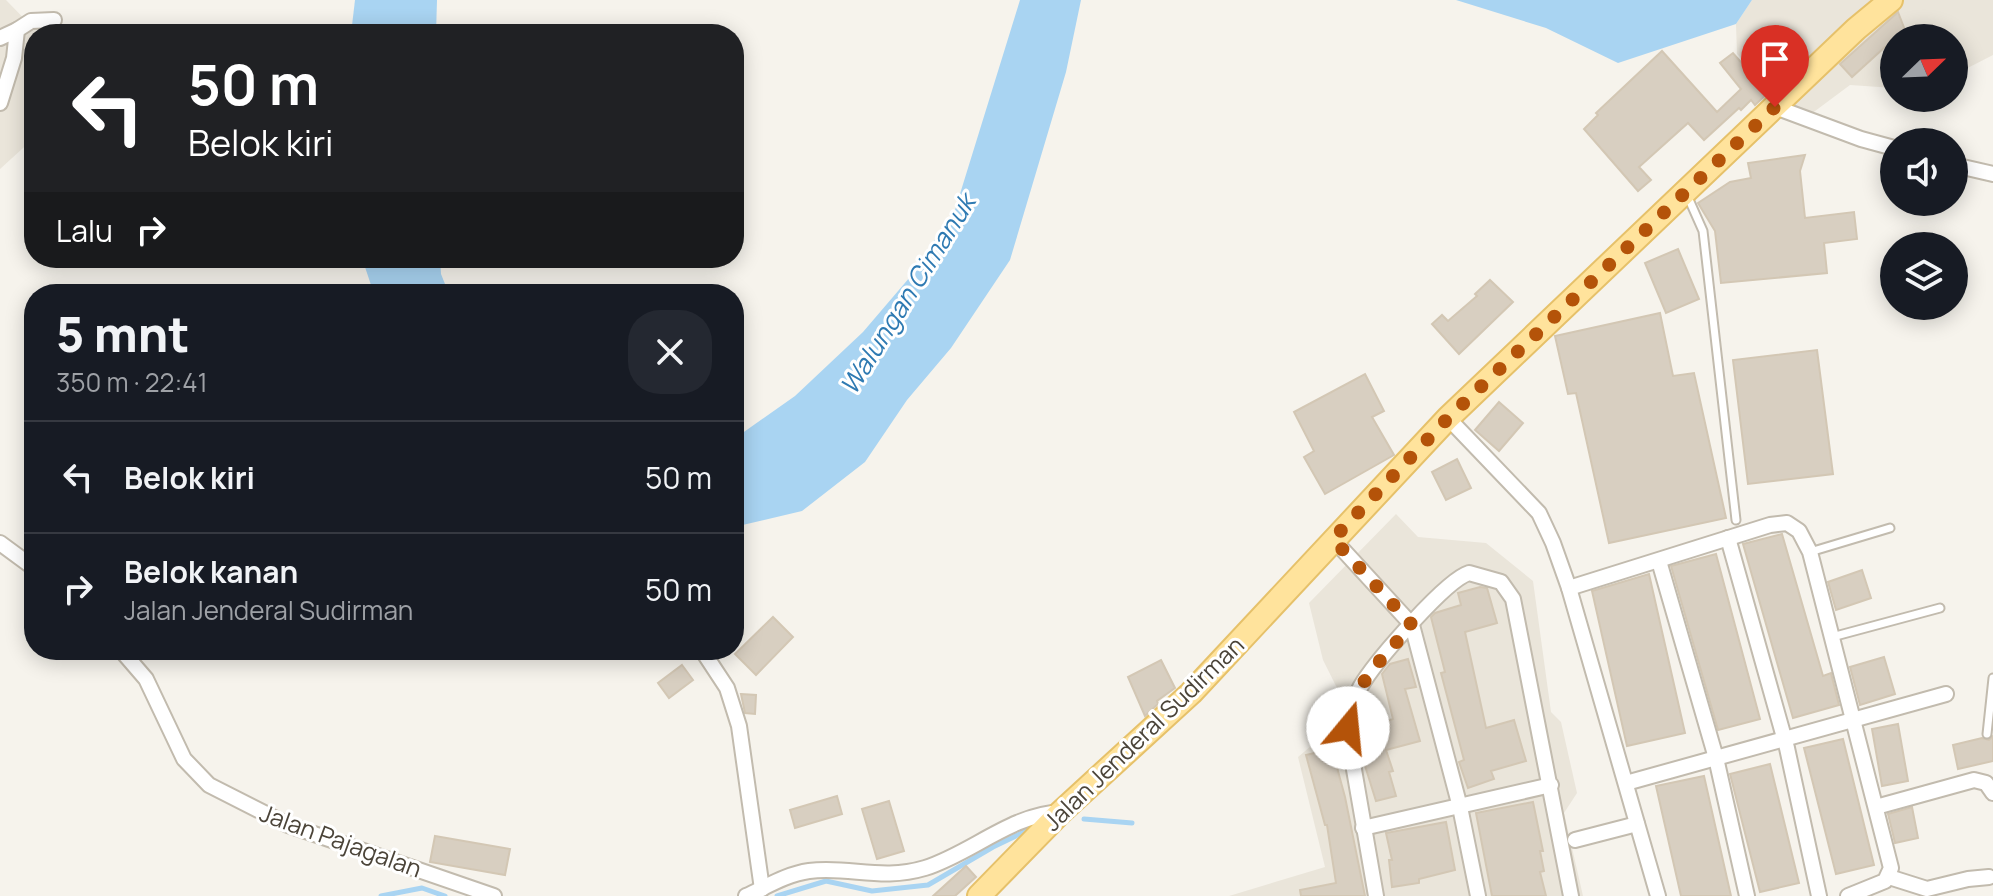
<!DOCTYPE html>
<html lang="id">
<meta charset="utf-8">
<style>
body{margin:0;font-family:Manrope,sans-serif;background:#242831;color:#f1f3f6;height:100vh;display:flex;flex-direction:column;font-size:30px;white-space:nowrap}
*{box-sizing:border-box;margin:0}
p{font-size:26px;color:#9ea1a6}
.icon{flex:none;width:44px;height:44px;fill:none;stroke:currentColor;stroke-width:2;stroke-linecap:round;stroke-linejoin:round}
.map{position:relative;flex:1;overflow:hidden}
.panel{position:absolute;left:24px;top:284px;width:720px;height:376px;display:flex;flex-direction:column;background:#171b24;border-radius:32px;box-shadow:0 4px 20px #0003}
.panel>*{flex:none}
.hud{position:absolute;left:24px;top:24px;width:720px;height:244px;border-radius:32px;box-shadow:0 4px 20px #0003;background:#202124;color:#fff;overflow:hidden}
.needle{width:52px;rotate:67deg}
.controls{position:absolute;left:1880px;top:24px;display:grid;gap:16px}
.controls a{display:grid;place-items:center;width:88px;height:88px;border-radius:50%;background:#171b24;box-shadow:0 4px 20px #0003;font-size:40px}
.pin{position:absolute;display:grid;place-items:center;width:68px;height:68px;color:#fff;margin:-82px -34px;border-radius:50% 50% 50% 0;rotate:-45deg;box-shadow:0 0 8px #0007}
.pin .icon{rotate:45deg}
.me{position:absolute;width:88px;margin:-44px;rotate:17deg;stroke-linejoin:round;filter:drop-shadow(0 0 6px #0008)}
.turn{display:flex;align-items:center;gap:28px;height:168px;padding:0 32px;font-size:36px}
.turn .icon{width:104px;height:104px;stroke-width:2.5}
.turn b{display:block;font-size:56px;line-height:68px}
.then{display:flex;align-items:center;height:76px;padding:0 32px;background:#0003;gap:16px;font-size:30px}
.round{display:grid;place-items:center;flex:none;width:84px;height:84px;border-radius:32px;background:#242831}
.overview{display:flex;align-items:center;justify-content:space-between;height:136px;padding:0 32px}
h1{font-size:48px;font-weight:800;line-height:60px}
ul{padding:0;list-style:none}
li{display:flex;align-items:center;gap:24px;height:112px;padding:0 32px;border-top:2px solid #363941}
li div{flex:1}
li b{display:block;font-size:30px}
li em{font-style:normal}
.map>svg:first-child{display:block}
.residential{fill:#eae5da}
.water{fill:#a9d4f2}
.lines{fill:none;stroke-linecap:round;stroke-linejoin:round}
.stream{stroke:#a9d4f2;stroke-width:5}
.building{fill:#d8cfc1;stroke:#d3c7b4;stroke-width:2}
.service-casing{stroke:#c2bbae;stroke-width:11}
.minor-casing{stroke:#c2bbae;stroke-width:18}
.primary-casing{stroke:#e6c16a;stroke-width:26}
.service{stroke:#fff;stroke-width:7}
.minor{stroke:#fff;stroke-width:14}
.primary{stroke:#ffe39c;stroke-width:22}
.route{stroke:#b45309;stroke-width:14;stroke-dasharray:0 25.2}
.labels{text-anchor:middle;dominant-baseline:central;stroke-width:6;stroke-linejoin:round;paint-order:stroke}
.street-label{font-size:24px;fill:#4b4439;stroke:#fff}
.water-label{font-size:26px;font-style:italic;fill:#2e7ab2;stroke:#fff}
</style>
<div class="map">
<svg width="1993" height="896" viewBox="0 0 1993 896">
<rect width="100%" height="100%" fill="#f6f3ec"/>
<g class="residential">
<path d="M0 0H6L39 34H34V138L0 169Z"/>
<path d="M1752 0H1993V55L1954 75V38H1894V88L1850 85 1803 120 1737 54 1736 24Z"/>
<path d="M1396 514 1418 537 1486 543 1533 581 1551 712 1561 722 1577 793 1564 813 1583 896H1229L1325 867 1298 757 1330 730 1341 696 1323 660 1309 603Z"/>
</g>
<g class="water">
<path d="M355 0H437L436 34H351Z"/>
<path d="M1020 0H1081L1066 72 1010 260 951 348 907 400 865 462 802 511 734 527V439L795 396 863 332 910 277 955 210Z"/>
<path d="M1456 0H1752L1736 24 1618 63 1546 28Z"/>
<path d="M362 258H440L441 274 449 294H374Z"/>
</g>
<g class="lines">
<g class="stream">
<path d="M1084 819 1132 823"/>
<path d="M381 896 422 888 445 896"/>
<path d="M777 896 826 881 872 891 928 885 993 847 1028 830"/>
</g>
</g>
<g class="building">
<path d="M1898 12 1908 38H1894V68L1885 47 1852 77 1840 64Z"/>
<path d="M1662 51 1717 112 1741 89 1720 63 1733 53 1768 93 1755 105 1751 100 1741 110 1739 108 1704 140 1688 123 1639 167 1651 180 1638 191 1584 129 1598 115 1596 113Z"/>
<path d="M1805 155 1800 171 1805 218 1854 212 1857 239 1824 243 1827 273 1721 283 1715 231 1698 203 1730 182 1751 178 1748 163Z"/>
<path d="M1678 249 1699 299 1666 313 1645 263Z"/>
<path d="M1490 280 1513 302 1459 354 1432 324 1442 315 1448 321 1477 296 1475 294Z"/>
<path d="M1660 313 1673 376 1694 373 1726 518 1609 543 1576 393 1568 394 1555 336Z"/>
<path d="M1817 350 1833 474 1748 484 1733 360Z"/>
<path d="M1365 374 1384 411 1372 417 1394 455 1325 494 1304 457 1314 451 1294 412Z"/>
<path d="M1499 402 1523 423 1499 451 1475 430Z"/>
<path d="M1457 459 1471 488 1446 500 1432 472Z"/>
<path d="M1782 534 1823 676 1831 673 1839 705 1793 718 1743 544Z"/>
<path d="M1716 554 1760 719 1718 730 1671 566Z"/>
<path d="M1862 570 1871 598 1836 610 1828 582Z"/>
<path d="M1649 574 1685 733 1627 746 1592 591Z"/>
<path d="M1480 587 1487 588 1497 623 1465 632 1486 728 1514 720 1526 761 1491 771 1494 779 1468 788 1459 762 1464 760 1441 673 1445 672 1431 617 1435 613 1461 605 1458 593Z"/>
<path d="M773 617 793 637 756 675 735 654Z"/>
<path d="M1884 657 1895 694 1860 705 1850 667Z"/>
<path d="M1408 659 1416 687 1405 689 1420 741 1386 750 1393 771 1389 772 1396 796 1376 801 1362 756 1364 755 1358 729 1393 719 1382 674 1390 664Z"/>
<path d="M1161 660 1175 688 1157 701 1158 704 1145 716 1128 677Z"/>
<path d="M682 665 693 680 669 698 658 683Z"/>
<path d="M741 694 756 695 755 714 745 713Z"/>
<path d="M1898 724 1908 781 1882 786 1872 729Z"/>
<path d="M1993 736V761L1958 769 1953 745 1982 738 1989 740Z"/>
<path d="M1843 739 1874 865 1836 874 1804 748Z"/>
<path d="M1332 749 1345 797 1365 896H1301L1300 890 1336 883 1327 825H1325L1306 755Z"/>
<path d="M1770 764 1799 883 1760 892 1730 774Z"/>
<path d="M1704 776 1731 896H1681L1656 786Z"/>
<path d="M837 796 842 814 795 828 790 810Z"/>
<path d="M889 801 904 851 877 859 862 809Z"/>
<path d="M1533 802 1543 851H1540L1544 871 1540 872 1546 896H1492L1476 813Z"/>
<path d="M1912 807 1918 838 1895 843 1888 814Z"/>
<path d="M1446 822 1455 870 1419 879V883L1392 887 1389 860H1392L1386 833Z"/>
<path d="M435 836 510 849 505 875 430 862Z"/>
<path d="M966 866 976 877 955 896H933Z"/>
</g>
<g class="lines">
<g class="service-casing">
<g id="service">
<path d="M1687 195 1703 231 1736 520"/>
<path d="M1810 552 1890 528"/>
<path d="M1832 637 1940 608"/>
<path d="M1987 734 1993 678"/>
</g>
</g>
<g class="minor-casing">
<g id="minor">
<path d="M17 30 31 21 54 20"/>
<path d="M0 38 17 30 14 58 0 103"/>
<path d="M1775 107 1861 139 1894 148"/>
<path d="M1954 165 1993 174"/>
<path d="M1448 418 1539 513 1553 543 1569 588 1658 896"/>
<path d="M1728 538 1787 748 1819 896"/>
<path d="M1333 539 1412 625 1460 807 1478 896"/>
<path d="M0 543 34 568"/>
<path d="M1659 561 1716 758 1747 896"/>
<path d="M1569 588 1770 525 1787 523 1799 531 1810 552 1891 868 1885 881 1848 896"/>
<path d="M121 650 146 679 184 759 209 785 288 825 494 896"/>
<path d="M702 650 727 688 739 726 762 889"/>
<path d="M1626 783 1946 694"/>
<path d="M1876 807 1974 780 1986 783 1993 793"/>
<path d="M1363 828 1551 785"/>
<path d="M1575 840 1637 824"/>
<path d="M1889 877 1927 889 1968 879 1989 877"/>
<path d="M746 896C766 887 787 874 809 871 850 866 882 881 925 868 972 853 1010 815 1061 812"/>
<path d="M1376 896 1348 735C1348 717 1354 696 1364 681 1379 658 1446 580 1469 573L1501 582 1513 599 1571 896"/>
</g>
</g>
<g class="primary-casing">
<path id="primary" d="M979 896 1061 812 1191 693 1448 418 1856 29 1891 0"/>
</g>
<use href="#service" class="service"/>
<use href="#minor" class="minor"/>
<use href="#primary" class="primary"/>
</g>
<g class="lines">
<path class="route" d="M1348 728C1349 687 1387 654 1412 625L1333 539 1448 418 1775 107"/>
</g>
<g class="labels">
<g class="street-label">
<text transform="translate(1143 733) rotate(-44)">Jalan Jenderal Sudirman</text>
<text transform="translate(341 840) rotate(20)">Jalan Pajagalan</text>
</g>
<g class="water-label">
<text transform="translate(907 294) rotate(-58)">Walungan Cimanuk</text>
</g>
</g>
</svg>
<div class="controls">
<a><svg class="needle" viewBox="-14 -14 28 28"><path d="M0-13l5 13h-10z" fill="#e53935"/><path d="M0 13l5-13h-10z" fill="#9ea1a6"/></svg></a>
<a><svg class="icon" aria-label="sound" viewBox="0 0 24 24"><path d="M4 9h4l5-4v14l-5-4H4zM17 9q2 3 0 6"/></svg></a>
<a><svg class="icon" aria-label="layers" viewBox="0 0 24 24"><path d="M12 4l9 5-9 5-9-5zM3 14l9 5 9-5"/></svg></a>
</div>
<div class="pin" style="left:1775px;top:107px;background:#d93025"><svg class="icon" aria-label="arrive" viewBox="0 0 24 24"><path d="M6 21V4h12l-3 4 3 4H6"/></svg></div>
<svg class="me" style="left:1348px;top:728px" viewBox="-20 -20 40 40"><circle r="19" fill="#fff"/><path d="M0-13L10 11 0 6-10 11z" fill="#b45309"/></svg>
<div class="hud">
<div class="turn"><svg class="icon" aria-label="left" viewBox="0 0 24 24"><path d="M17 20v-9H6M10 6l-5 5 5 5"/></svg><div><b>50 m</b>Belok kiri</div></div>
<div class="then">Lalu<svg class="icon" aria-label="right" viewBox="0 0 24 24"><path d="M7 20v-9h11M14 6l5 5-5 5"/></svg></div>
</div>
<section class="panel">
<div class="overview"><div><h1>5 mnt</h1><p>350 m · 22:41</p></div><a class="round"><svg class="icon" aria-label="close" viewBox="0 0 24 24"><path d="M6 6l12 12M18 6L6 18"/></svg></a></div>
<ul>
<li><svg class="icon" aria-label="left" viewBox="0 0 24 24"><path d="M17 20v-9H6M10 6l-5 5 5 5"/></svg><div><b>Belok kiri</b></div><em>50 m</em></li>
<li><svg class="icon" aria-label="right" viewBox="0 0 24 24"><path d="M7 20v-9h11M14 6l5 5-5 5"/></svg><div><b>Belok kanan</b><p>Jalan Jenderal Sudirman</p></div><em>50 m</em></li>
</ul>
</section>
</div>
